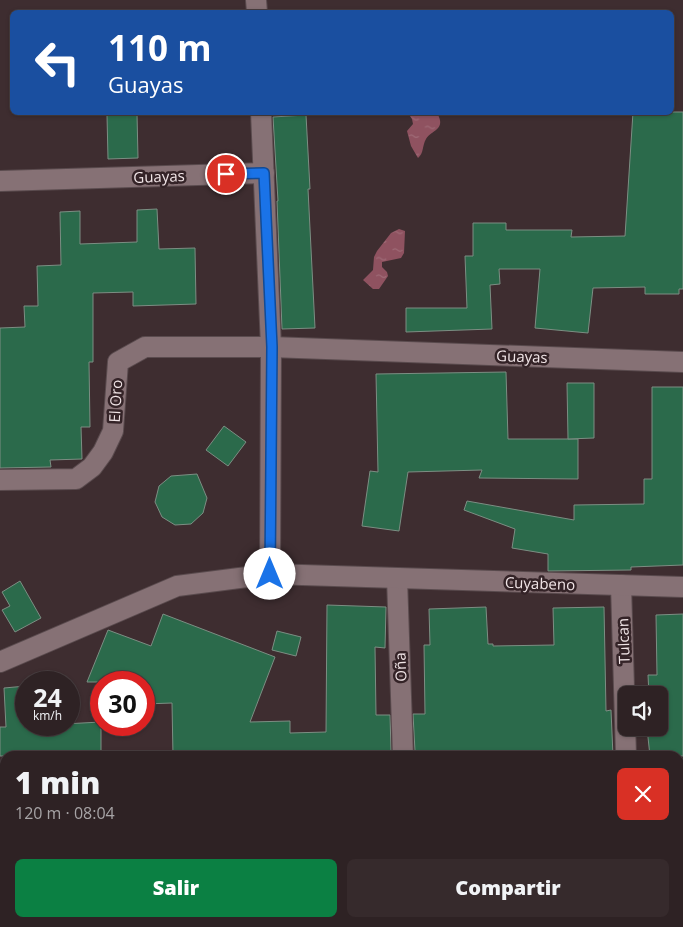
<!DOCTYPE html>
<html lang="es">
<meta charset="utf-8">
<style>
body{margin:0;font-family:"Open Sans",sans-serif;background:#362a2c;color:#f1f3f6;height:100vh;display:flex;flex-direction:column;font-size:19px;white-space:nowrap}
*{box-sizing:border-box;margin:0}
p{font-size:16px;color:#a7a4a6}
.icon{flex:none;width:28px;height:28px;fill:none;stroke:currentColor;stroke-width:2;stroke-linecap:round;stroke-linejoin:round}
.map{position:relative;flex:1;overflow:hidden}
.drawer{position:absolute;left:0px;top:751px;width:684px;height:176px;display:flex;flex-direction:column;background:#2e2224;border-radius:15px 15px 0 0;box-shadow:0 1px 4px #0004,0 0 0 1px #493f41}
.drawer>*{flex:none}
.hud{position:absolute;left:10px;top:10px;width:664px;height:105px;border-radius:8px;box-shadow:0 1px 4px #0004,0 0 0 1px #493f41;background:#1a4fa0;color:#fff;overflow:hidden}
.buttons{position:absolute;left:618px;top:686px;display:grid;gap:10px}
.buttons a{display:grid;place-items:center;width:50px;height:50px;border-radius:8px;background:#2e2224;box-shadow:0 1px 4px #0004,0 0 0 1px #493f41;font-size:25px}
.speed{position:absolute;left:15px;top:671px;display:flex;gap:10px;font-size:25px;font-weight:700;text-align:center}
.speed>*{display:grid;place-content:center;width:65px;height:65px;border-radius:50%;background:#2e2224;box-shadow:0 1px 4px #0004,0 0 0 1px #493f41;line-height:1}
.speed small{font-size:12px;font-weight:400}
.speed .limit{border:8px solid #d22;background:#fff;color:#111}
.pin{position:absolute;display:grid;place-items:center;width:42px;height:42px;color:#fff;margin:-21px;border:2px solid #fff;border-radius:50%;box-shadow:0 1px 5px #0007}
.me{position:absolute;width:55px;margin:-28px;rotate:0deg;stroke-linejoin:round;filter:drop-shadow(0 0 4px #0008)}
.turn{display:flex;align-items:center;gap:18px;height:105px;padding:0 15px;font-size:22px}
.turn .icon{width:65px;height:65px;stroke-width:2.5}
.turn b{display:block;font-size:35px;line-height:42px}
.round{display:grid;place-items:center;flex:none;width:52px;height:52px;border-radius:8px;background:#362a2c}
.headline{display:flex;align-items:center;justify-content:space-between;height:85px;padding:0 15px}
h1{font-size:30px;font-weight:800;line-height:38px}
.button{display:flex;gap:10px;margin-top:auto;padding:10px 15px}
.button a{flex:1;height:58px;border-radius:8px;background:#0b8043;color:#fff;font-size:20px;font-weight:800;line-height:58px;text-align:center}
.button a+a{background:#362a2c;color:#f1f3f6}
.map>svg:first-child{display:block}
.water{fill:url(#water-ripples)}
.building{fill:#2b6a4b;stroke:#7c8e83}
.lines{fill:none;stroke-linecap:round;stroke-linejoin:round}
.street-casing{stroke:#5a4b4e;stroke-width:22}
.street{stroke:#867175;stroke-width:20}
.route-casing{stroke:#114b97;stroke-width:12}
.route{stroke:#1a73e8;stroke-width:9}
.labels{text-anchor:middle;dominant-baseline:central;stroke-width:5;stroke-linejoin:round;paint-order:stroke}
.street-label{font-size:15px;fill:#f1e5e7;stroke:#342327}
</style>
<div class="map">
<svg width="683" height="927" viewBox="0 0 683 927">
<defs>
<pattern id="water-ripples" width="26" height="14" patternUnits="userSpaceOnUse" patternTransform="scale(1.25)"><rect width="26" height="14" fill="#8f5260"/><path d="M2 4q2-2 4 0t4 0M15 11q2-2 4 0t4 0" fill="none" stroke="#9f6b77"/></pattern>
</defs>
<rect width="100%" height="100%" fill="#3e2d30"/>
<g class="water">
<path d="M409 112 437 113C447 130 431 130 426 139 422 146 424 153 418 158L411 146 407 131 413 124 412 119 408 113Z"/>
<path d="M399 229 405 231 404 253 401 258 382 262V267L387 272 388 276 379 289H373L363 280 373 270 374 257 377 251 391 233Z"/>
</g>
<g class="building">
<path d="M633 112H683V289H679V294H645V287L593 288 588 333 535 328 540 269H499L500 284 490 285 492 329 406 332V308H467L465 256H473V223H506V230H572L571 237 625 236Z"/>
<path d="M137 114 138 158 108 159 107 115Z"/>
<path d="M306 115 310 189H308L315 328 282 329 277 201H278L273 117Z"/>
<path d="M157 209 159 249 195 248 196 304 133 306V292L93 293V362H89L90 427H81L82 459 50 460 51 467 0 468V328L25 327 24 306H38L37 266 61 265 60 212 80 211V244L137 242V210Z"/>
<path d="M506 372 508 439H578V479L479 478 482 470 408 472 399 531 362 526 370 471 378 472 376 374Z"/>
<path d="M567 383H594V438L568 439Z"/>
<path d="M652 387H683V565L631 567V570L548 571V554L512 548 515 529 464 510 467 501 574 520V505L644 504V479H652Z"/>
<path d="M224 426 246 442 228 466 206 450Z"/>
<path d="M197 474 207 498 203 513 191 524 175 525 162 517 155 502 159 486 171 476Z"/>
<path d="M20 581 41 618 15 632 2 610 10 606 2 592Z"/>
<path d="M327 605 386 607 385 648 375 647 376 715H390L391 751 383 752V756H173L172 703 144 704V682H87L108 630 151 646 163 614 275 657 250 722 290 721V733L326 732Z"/>
<path d="M486 607 488 644H493V646L554 645 553 608 604 607 606 711 611 710 613 756H426V751H415L413 714H425L424 645H430L429 609Z"/>
<path d="M683 614V756H650L647 728H659V695H649L648 675H657L656 615Z"/>
<path d="M277 631 301 637 296 656 272 650Z"/>
<path d="M26 686V726L101 722V756H0V727H6L4 688Z"/>
</g>
<g class="lines">
<g class="street-casing">
<g id="street">
<path d="M256 0 257 12"/>
<path d="M261 112 271 347 270 574"/>
<path d="M0 181 264 173"/>
<path d="M0 480 76 479 92 467 103 452 113 431 118 362 145 347H271L683 362"/>
<path d="M397 578 403 756"/>
<path d="M621 585 626 756"/>
<path d="M0 662 177 586 270 574 683 587"/>
<path d="M679 793 683 792"/>
<path d="M0 813H5"/>
<path d="M193 922V927"/>
<path d="M410 922V927"/>
<path d="M633 922V927"/>
</g>
</g>
<use href="#street" class="street"/>
</g>
<g class="lines">
<g class="route-casing">
<path id="route" d="M226 174 264 173 272 347 270 574"/>
</g>
<use href="#route" class="route"/>
</g>
<g class="labels">
<g class="street-label">
<text transform="translate(159 176) rotate(-2)">Guayas</text>
<text transform="translate(522 356) rotate(2)">Guayas</text>
<text transform="translate(115 401) rotate(-87)">El Oro</text>
<text transform="translate(540 583) rotate(2)">Cuyabeno</text>
<text transform="translate(623 641) rotate(-92)">Tulcan</text>
<text transform="translate(400 667) rotate(-92)">Oña</text>
</g>
</g>
</svg>
<div class="buttons">
<a><svg class="icon" aria-label="sound" viewBox="0 0 24 24"><path d="M4 9h4l5-4v14l-5-4H4zM17 9q2 3 0 6"/></svg></a>
</div>
<div class="speed"><div>24<small>km/h</small></div><div class="limit">30</div></div>
<div class="pin" style="left:226px;top:174px;background:#d93025"><svg class="icon" aria-label="arrive" viewBox="0 0 24 24"><path d="M6 21V4h12l-3 4 3 4H6"/></svg></div>
<svg class="me" style="left:270px;top:574px" viewBox="-20 -20 40 40"><circle r="19" fill="#fff"/><path d="M0-13L10 11 0 6-10 11z" fill="#1a73e8"/></svg>
<div class="hud">
<div class="turn"><svg class="icon" aria-label="left" viewBox="0 0 24 24"><path d="M17 20v-9H6M10 6l-5 5 5 5"/></svg><div><b>110 m</b>Guayas</div></div>
</div>
<section class="drawer">
<div class="headline"><div><h1>1 min</h1><p>120 m · 08:04</p></div><a class="round" style="background:#d93025;color:#fff"><svg class="icon" aria-label="close" viewBox="0 0 24 24"><path d="M6 6l12 12M18 6L6 18"/></svg></a></div>
<div class="button"><a>Salir</a><a>Compartir</a></div>
</section>
</div>
